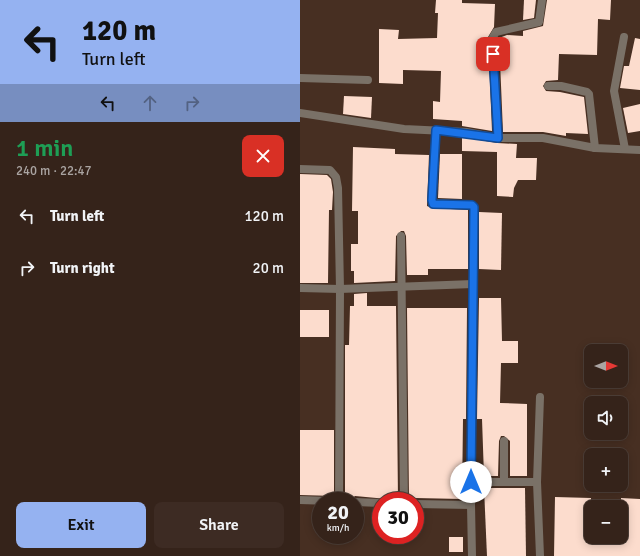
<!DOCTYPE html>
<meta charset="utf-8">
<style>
body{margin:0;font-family:Signika,sans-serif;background:#3d2b23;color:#f1f3f6;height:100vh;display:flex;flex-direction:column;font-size:15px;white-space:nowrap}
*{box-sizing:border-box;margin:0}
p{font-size:13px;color:#aaa4a2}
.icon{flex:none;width:22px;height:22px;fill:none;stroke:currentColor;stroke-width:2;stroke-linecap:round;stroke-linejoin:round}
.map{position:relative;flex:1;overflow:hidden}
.sheet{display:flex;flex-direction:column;background:#35231a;width:300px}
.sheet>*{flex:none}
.top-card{background:#95b2f1;color:#111;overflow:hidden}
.needle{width:26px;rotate:90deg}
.fabs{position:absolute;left:284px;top:344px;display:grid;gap:8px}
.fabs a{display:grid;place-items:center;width:44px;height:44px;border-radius:8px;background:#35231a;box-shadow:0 2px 10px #0003,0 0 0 1px #4f4039;font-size:20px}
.speed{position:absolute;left:12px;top:492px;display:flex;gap:8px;font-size:20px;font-weight:700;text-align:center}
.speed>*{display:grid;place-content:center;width:52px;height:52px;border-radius:50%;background:#35231a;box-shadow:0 2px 10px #0003,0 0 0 1px #4f4039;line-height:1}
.speed small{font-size:10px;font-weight:400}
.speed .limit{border:6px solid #d22;background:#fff;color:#111}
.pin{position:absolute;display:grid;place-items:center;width:34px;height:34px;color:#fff;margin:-17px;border-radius:8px;box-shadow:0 2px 6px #0006}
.me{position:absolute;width:44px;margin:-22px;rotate:0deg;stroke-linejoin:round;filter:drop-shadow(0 0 3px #0008)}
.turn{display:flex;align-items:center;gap:14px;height:84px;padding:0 16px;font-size:18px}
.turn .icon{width:52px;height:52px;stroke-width:2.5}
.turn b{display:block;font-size:28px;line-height:34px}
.lanes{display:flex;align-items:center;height:38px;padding:0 16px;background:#0003;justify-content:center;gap:20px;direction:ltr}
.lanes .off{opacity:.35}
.round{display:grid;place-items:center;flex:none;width:42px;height:42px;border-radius:8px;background:#3d2b23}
.head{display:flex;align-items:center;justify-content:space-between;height:68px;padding:0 16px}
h1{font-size:24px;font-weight:600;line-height:30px;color:#1e9e55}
.button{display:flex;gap:8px;margin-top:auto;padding:8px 16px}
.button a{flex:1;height:46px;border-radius:8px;background:#95b2f1;color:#111;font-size:16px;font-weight:600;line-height:46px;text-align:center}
.button a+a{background:#3d2b23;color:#f1f3f6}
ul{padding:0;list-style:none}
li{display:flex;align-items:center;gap:12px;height:52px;padding:0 16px}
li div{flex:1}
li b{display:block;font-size:15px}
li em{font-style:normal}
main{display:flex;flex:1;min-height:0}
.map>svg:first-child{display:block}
.building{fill:#fcdccd}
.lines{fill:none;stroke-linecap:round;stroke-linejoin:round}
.minor{stroke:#7a7167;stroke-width:8}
.route-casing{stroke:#114b97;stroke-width:10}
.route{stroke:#1a73e8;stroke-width:7}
</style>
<main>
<section class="sheet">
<div class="top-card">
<div class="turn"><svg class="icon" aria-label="left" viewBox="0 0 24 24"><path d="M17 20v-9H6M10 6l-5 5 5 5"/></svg><div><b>120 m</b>Turn left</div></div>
<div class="lanes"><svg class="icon" aria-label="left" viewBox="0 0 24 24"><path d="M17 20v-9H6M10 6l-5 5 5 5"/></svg><svg class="icon off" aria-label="ahead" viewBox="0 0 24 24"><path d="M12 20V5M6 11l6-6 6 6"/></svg><svg class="icon off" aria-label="right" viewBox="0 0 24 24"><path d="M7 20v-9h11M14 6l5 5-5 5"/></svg></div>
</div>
<div class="head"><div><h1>1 min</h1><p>240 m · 22:47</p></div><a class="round" style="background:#d93025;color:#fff"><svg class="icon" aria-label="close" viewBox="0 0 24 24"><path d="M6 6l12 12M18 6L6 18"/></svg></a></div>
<ul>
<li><svg class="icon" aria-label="left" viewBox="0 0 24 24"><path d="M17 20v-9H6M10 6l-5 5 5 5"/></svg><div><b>Turn left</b></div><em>120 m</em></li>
<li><svg class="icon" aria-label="right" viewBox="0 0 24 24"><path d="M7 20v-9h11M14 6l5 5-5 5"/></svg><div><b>Turn right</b></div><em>20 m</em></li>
</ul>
<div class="button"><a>Exit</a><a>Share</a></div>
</section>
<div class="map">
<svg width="340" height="556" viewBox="0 0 340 556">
<rect width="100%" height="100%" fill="#472f22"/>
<g class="building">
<path d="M136 0H162V3L195 4 194 27 188 37 192 131 162 126V121L133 119V101L140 102 141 71 103 70V84L79 83V29L99 30 98 39 137 38 138 13H135Z"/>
<path d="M224 0H236L234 18 223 20Z"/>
<path d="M247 0H311L310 20 298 19 297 55 259 54 258 80 246 81 243 86 246 91 260 92 284 97 288 134 266 133V136L243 132H203L199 38 207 35 223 36V31L243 26Z"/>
<path d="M335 38 340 39V90L320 88 324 66H329Z"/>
<path d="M44 96 72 97 71 118 43 114Z"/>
<path d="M340 104V131L328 133 323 108Z"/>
<path d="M162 137 197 143 217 144 216 158H237L236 180H218L214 188 213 197 197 196V152L162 151Z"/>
<path d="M53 147 95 149V154L129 155 127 206 132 208 168 210V269H128V275H107L106 236 104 231H101L96 236 95 281 54 283V271H51V244H58V211H52Z"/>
<path d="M140 154H162V199L138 198Z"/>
<path d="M0 174 27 175 31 179 33 192 32 210H29L28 283H0Z"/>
<path d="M179 212 202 213 201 270 179 269Z"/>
<path d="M67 293V306H96L98 500 55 496 50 500H45V345H49L50 306H54V294Z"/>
<path d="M179 298H201L202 341H218V363H201L200 403 227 404V476H210V441L204 436H201L199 441 198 476H184L182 419H177Z"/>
<path d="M107 308H167L166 419H163L162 499 115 498 109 500Z"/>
<rect x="0" y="310" width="29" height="27"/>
<path d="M0 430H34V496L0 495Z"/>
<path d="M184 488H225L226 556H187Z"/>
<path d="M255 497 291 498V537H321V498L340 499V556H254Z"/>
<rect x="149" y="537" width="14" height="15"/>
</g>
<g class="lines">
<g class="minor">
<path d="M242 0 239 22 196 32 193 37 198 138H243L295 148 340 150"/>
<path d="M324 37 314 91 325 149"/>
<path d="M0 78 68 80"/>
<path d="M248 86H261L287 92 289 94 295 148"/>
<path d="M0 113 104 129 166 132 198 138"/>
<path d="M136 130 132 203 172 205 174 207 171 505 172 556"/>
<path d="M0 169 30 170 36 177 38 188 40 289 39 501"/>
<path d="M101 236 104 501"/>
<path d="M0 288 40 289 173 284"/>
<path d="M204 441V481"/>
<path d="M171 482H237"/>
<path d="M0 500 31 501"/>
<path d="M55 502 81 503"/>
<path d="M115 504 171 505"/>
<path d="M240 556 237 482 240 397"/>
</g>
</g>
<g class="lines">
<g class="route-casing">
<path id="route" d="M171 482 174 207 172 205 133 204 132 200 136 130 198 138 193 54"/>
</g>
<use href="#route" class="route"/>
</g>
</svg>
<div class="fabs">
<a><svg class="needle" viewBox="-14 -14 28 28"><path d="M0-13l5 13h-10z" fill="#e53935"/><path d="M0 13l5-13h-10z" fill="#aaa4a2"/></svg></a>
<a><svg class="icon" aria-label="sound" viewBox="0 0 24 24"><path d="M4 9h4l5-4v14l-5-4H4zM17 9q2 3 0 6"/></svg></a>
<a>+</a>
<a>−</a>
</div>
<div class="speed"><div>20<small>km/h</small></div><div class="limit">30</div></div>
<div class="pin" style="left:193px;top:54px;background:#d93025"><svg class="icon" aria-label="arrive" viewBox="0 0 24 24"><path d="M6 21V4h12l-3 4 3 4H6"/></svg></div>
<svg class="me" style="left:171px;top:482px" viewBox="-20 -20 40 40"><circle r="19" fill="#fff"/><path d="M0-13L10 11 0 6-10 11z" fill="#1a73e8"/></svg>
</div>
</main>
